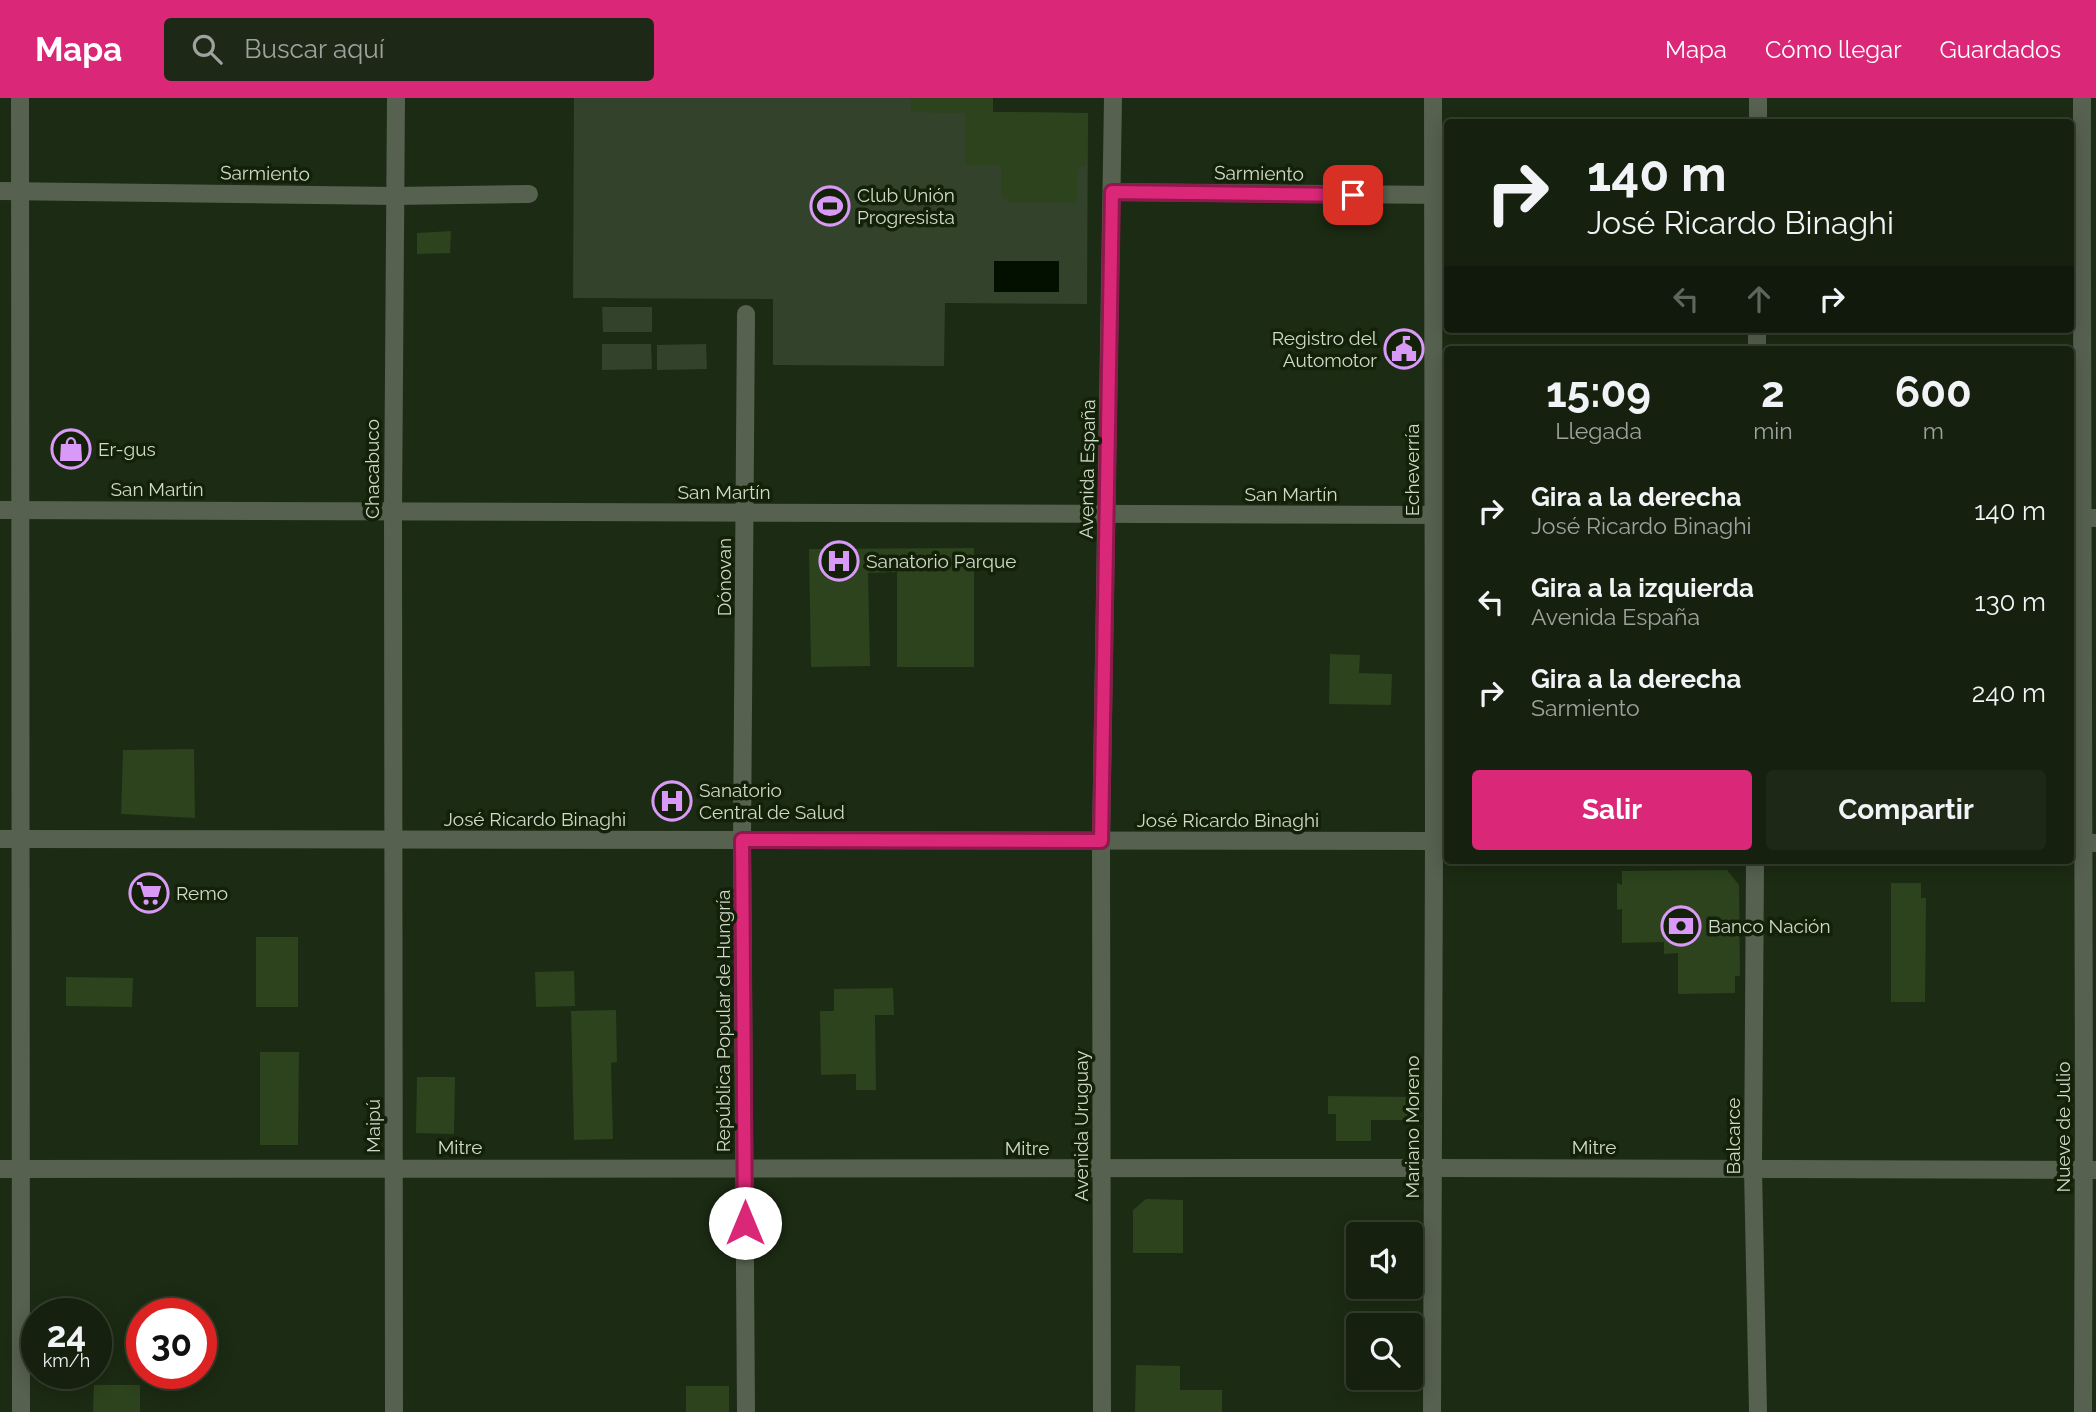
<!DOCTYPE html>
<html lang="es">
<meta charset="utf-8">
<style>
body{margin:0;font-family:Raleway,sans-serif;background:#1e2817;color:#f1f3f6;height:100vh;display:flex;flex-direction:column;font-size:26px;white-space:nowrap}
*{box-sizing:border-box;margin:0}
p{font-size:23px;color:#9da39e}
.icon{flex:none;width:38px;height:38px;fill:none;stroke:currentColor;stroke-width:2;stroke-linecap:round;stroke-linejoin:round}
.map{position:relative;flex:1;overflow:hidden}
.drawer{position:absolute;left:1444px;top:248px;width:630px;height:518px;display:flex;flex-direction:column;background:#15200e;border-radius:7px;box-shadow:0 4px 18px #0003,0 0 0 2px #343e2e}
.drawer>*{flex:none}
.guide{position:absolute;left:1444px;top:21px;width:630px;height:214px;border-radius:7px;box-shadow:0 4px 18px #0003,0 0 0 2px #343e2e;background:#15200e;color:#f1f3f6;overflow:hidden}
.controls{position:absolute;left:1346px;top:1124px;display:grid;gap:14px}
.controls a{display:grid;place-items:center;width:77px;height:77px;border-radius:7px;background:#15200e;box-shadow:0 4px 18px #0003,0 0 0 2px #343e2e;font-size:35px}
.speed{position:absolute;left:21px;top:1200px;display:flex;gap:14px;font-size:35px;font-weight:700;text-align:center}
.speed>*{display:grid;place-content:center;width:91px;height:91px;border-radius:50%;background:#15200e;box-shadow:0 4px 18px #0003,0 0 0 2px #343e2e;line-height:1}
.speed small{font-size:18px;font-weight:400}
.speed .limit{border:10px solid #d22;background:#fff;color:#111}
.pin{position:absolute;display:grid;place-items:center;width:60px;height:60px;color:#fff;margin:-30px;border-radius:14px;box-shadow:0 4px 10px #0006}
.me{position:absolute;width:77px;margin:-38px;rotate:0deg;stroke-linejoin:round;filter:drop-shadow(0 0 5px #0008)}
.turn{display:flex;align-items:center;gap:24px;height:147px;padding:0 28px;font-size:32px}
.turn .icon{width:91px;height:91px;stroke-width:2.5}
.turn b{display:block;font-size:49px;line-height:60px}
.lanes{display:flex;align-items:center;height:66px;padding:0 28px;background:#0003;justify-content:center;gap:35px;direction:ltr}
.lanes .off{opacity:.35}
.eta{display:flex;justify-content:space-evenly;align-items:center;height:119px;text-align:center}
.eta b{font-size:42px;font-weight:700;line-height:49px}
.action{display:flex;gap:14px;margin-top:auto;padding:14px 28px}
.action a{flex:1;height:80px;border-radius:7px;background:#db2777;color:#fff;font-size:28px;font-weight:700;line-height:80px;text-align:center}
.action a+a{background:#1e2817;color:#f1f3f6}
ul{padding:0;list-style:none}
li{display:flex;align-items:center;gap:21px;height:91px;padding:0 28px}
li div{flex:1}
li b{display:block;font-size:26px}
li em{font-style:normal}
header{display:flex;align-items:center;gap:42px;box-sizing:border-box;height:98px;padding:0 35px;background:#db2777;color:#fff}
header strong{font-size:33px}
nav{display:flex;gap:38px;margin-inline-start:auto;font-size:24px}
.search{width:490px;height:63px;background:#1e2817;display:flex;align-items:center;gap:18px;box-sizing:border-box;padding:0 24px;border-radius:7px;color:#9da39e;font-size:26px}
.map>svg:first-child{display:block}
.green{fill:#33422a}
.water{fill:#031000}
.building{fill:#2c431d}
.lines{fill:none;stroke-linecap:round;stroke-linejoin:round}
.minor{stroke:#566150;stroke-width:18}
.tertiary{stroke:#566150;stroke-width:18}
.route-casing{stroke:#8e194d;stroke-width:18}
.route{stroke:#db2777;stroke-width:12}
.labels{text-anchor:middle;dominant-baseline:central;stroke-width:7;stroke-linejoin:round;paint-order:stroke}
.street-label{font-size:19px;fill:#d0d9ca;stroke:#132109}
.poi-label{font-size:19px;fill:#d0d9ca;stroke:#132109;text-anchor:start}
</style>
<header>
<strong>Mapa</strong>
<div class="search"><svg class="icon" aria-label="search" viewBox="0 0 24 24"><circle cx="10" cy="10" r="6"/><path d="M15 15l6 6"/></svg>Buscar aquí</div>
<nav><a>Mapa</a><a>Cómo llegar</a><a>Guardados</a></nav>
</header>
<div class="map">
<svg width="2096" height="1314" viewBox="0 0 2096 1314">
<rect width="100%" height="100%" fill="#1c2b13"/>
<g class="green">
<path d="M574 0H993V14L1088 15 1087 206 945 205 944 268 773 267V201L573 200Z"/>
<path d="M602 209H652V234H603Z"/>
<path d="M602 246H651L652 271 602 272Z"/>
<path d="M706 246 707 271 657 272V247Z"/>
</g>
<rect class="water" x="994" y="163" width="65" height="31"/>
<g class="building">
<path d="M911 0H993V14L1088 15 1086 68H1078L1077 105 1009 104 1001 98V67H965V15L911 14Z"/>
<path d="M451 133 450 155 417 156V135Z"/>
<path d="M974 450V569H897V474L868 475 870 568 811 569 809 451Z"/>
<path d="M1330 556 1360 557 1359 575 1392 576 1391 607 1329 606Z"/>
<path d="M194 651 195 720 121 716 123 652Z"/>
<path d="M1727 772 1739 787 1740 878H1735V895L1678 896V855L1664 856V844L1622 845V811L1617 812V785L1622 787V773Z"/>
<path d="M1891 785H1921V800H1926L1925 904H1891Z"/>
<rect x="256" y="839" width="42" height="70"/>
<path d="M574 873 575 908 536 909 535 874Z"/>
<path d="M66 879 133 880 132 909 66 908Z"/>
<path d="M893 890 894 917H875L876 992H856V976L821 977 820 913H834V891Z"/>
<path d="M616 912 617 964 611 965 613 1041 574 1042 571 913Z"/>
<path d="M260 954H299L298 1047H260Z"/>
<path d="M417 979H455L454 1036 416 1035Z"/>
<path d="M1328 998 1411 999 1410 1022H1371V1043H1336V1016H1328Z"/>
<path d="M1146 1101 1183 1102V1155H1133V1112Z"/>
<path d="M1136 1267 1180 1268V1292H1222V1314H1135Z"/>
<path d="M94 1287H140V1314H93Z"/>
<rect x="686" y="1288" width="43" height="26"/>
</g>
<g class="lines">
<g class="minor">
<path d="M20 0 21 1314"/>
<path d="M2082 0C2081 438 2086 876 2083 1314"/>
<path d="M1758 24V0"/>
<path d="M0 93 395 98 529 96"/>
<path d="M1112 94 1447 97"/>
<path d="M1757 252V231"/>
<path d="M1755 763 1753 1071 1758 1314"/>
<path d="M0 1071 1433 1070 2096 1072"/>
<path d="M394 1314 393 413 396 0"/>
<path d="M746 1314 742 742 746 216"/>
<path d="M1432 1314 1434 743 1433 0"/>
</g>
<g class="tertiary">
<path d="M0 412 1447 417"/>
<path d="M2070 420H2096"/>
<path d="M0 741 1447 743"/>
<path d="M2070 744 2096 745"/>
<path d="M1102 1314 1101 743 1113 0"/>
</g>
</g>
<g class="lines">
<g class="route-casing">
<path id="route" d="M745 1125 742 742 1101 743 1112 94 1353 97"/>
</g>
<use href="#route" class="route"/>
</g>
<defs>
<g id="stadium-ring" transform="scale(2.0125)"><circle r="9.5" fill="#132109" stroke="#d99af7" stroke-width="1.5"/><path d="M0-5a6.5 5 0 1 0 0 10a6.5 5 0 1 0 0-10ZM-3.5-1.8h7v3.6h-7Z" fill="#d99af7"/></g>
<g id="civic-ring" transform="scale(2.0125)"><circle r="9.5" fill="#132109" stroke="#d99af7" stroke-width="1.5"/><path d="M-.6-6.5H3V-4.5H.6V-3L4-1V1h2V6H-6V1h2V-1L-.6-3ZM-1.2 2.5V6h2.4V2.5Z" fill="#d99af7"/></g>
<g id="shop-ring" transform="scale(2.0125)"><circle r="9.5" fill="#132109" stroke="#d99af7" stroke-width="1.5"/><path d="M-5-2.5h2.3a2.7 3.5 0 0 1 5.4 0H5L5.5 6h-11ZM-1.5-2.5h3a1.5 2.3 0 0 0-3 0Z" fill="#d99af7"/></g>
<g id="hospital-ring" transform="scale(2.0125)"><circle r="9.5" fill="#132109" stroke="#d99af7" stroke-width="1.5"/><path d="M-5-5h3v3.5h4V-5h3V5h-3V1.5h-4V5h-3Z" fill="#d99af7"/></g>
<g id="supermarket-ring" transform="scale(2.0125)"><circle r="9.5" fill="#132109" stroke="#d99af7" stroke-width="1.5"/><path d="M-6-5.5h2.5l.6 2H6L4.5 2H-2.5L-4.4-4H-6ZM-1.5 3.2a1.3 1.3 0 1 0 .1 0ZM3 3.2a1.3 1.3 0 1 0 .1 0Z" fill="#d99af7"/></g>
<g id="bank-ring" transform="scale(2.0125)"><circle r="9.5" fill="#132109" stroke="#d99af7" stroke-width="1.5"/><path d="M-6-4H6V4H-6ZM0-2.3a2.3 2.3 0 1 0 0 4.6a2.3 2.3 0 1 0 0-4.6Z" fill="#d99af7"/></g>
</defs>
<g fill-rule="evenodd">
<use href="#stadium-ring" x="830" y="108"/>
<use href="#civic-ring" x="1404" y="251"/>
<use href="#shop-ring" x="71" y="351"/>
<use href="#hospital-ring" x="839" y="463"/>
<use href="#hospital-ring" x="672" y="703"/>
<use href="#supermarket-ring" x="149" y="795"/>
<use href="#bank-ring" x="1681" y="828"/>
</g>
<g class="labels">
<g class="street-label">
<text transform="translate(265 75) rotate(1)">Sarmiento</text>
<text transform="translate(1259 75) rotate(1)">Sarmiento</text>
<text transform="translate(372 371) rotate(-90)">Chacabuco</text>
<text transform="translate(1087 371) rotate(-89)">Avenida España</text>
<text transform="translate(1412 372) rotate(-90)">Echeverría</text>
<text x="157" y="391">San Martín</text>
<text x="724" y="394">San Martín</text>
<text x="1291" y="396">San Martín</text>
<text transform="translate(724 479) rotate(-90)">Dónovan</text>
<text x="535" y="721">José Ricardo Binaghi</text>
<text x="1228" y="722">José Ricardo Binaghi</text>
<text transform="translate(723 923) rotate(-90)">República Popular de Hungría</text>
<text transform="translate(373 1028) rotate(-90)">Maipú</text>
<text transform="translate(1081 1028) rotate(-90)">Avenida Uruguay</text>
<text transform="translate(1412 1029) rotate(-90)">Mariano Moreno</text>
<text transform="translate(2063 1029) rotate(-90)">Nueve de Julio</text>
<text transform="translate(1733 1038) rotate(-90)">Balcarce</text>
<text x="460" y="1049">Mitre</text>
<text x="1594" y="1049">Mitre</text>
<text x="1027" y="1050">Mitre</text>
</g>
<g class="poi-label">
<text x="857" y="97">Club Unión<tspan x="857" dy="22">Progresista</tspan></text>
<text x="1377" y="240" text-anchor="end">Registro del<tspan x="1377" dy="22">Automotor</tspan></text>
<text x="98" y="351">Er-gus</text>
<text x="866" y="463">Sanatorio Parque</text>
<text x="699" y="692">Sanatorio<tspan x="699" dy="22">Central de Salud</tspan></text>
<text x="176" y="795">Remo</text>
<text x="1708" y="828">Banco Nación</text>
</g>
</g>
</svg>
<div class="controls">
<a><svg class="icon" aria-label="sound" viewBox="0 0 24 24"><path d="M4 9h4l5-4v14l-5-4H4zM17 9q2 3 0 6"/></svg></a>
<a><svg class="icon" aria-label="search" viewBox="0 0 24 24"><circle cx="10" cy="10" r="6"/><path d="M15 15l6 6"/></svg></a>
</div>
<div class="speed"><div>24<small>km/h</small></div><div class="limit">30</div></div>
<div class="pin" style="left:1353px;top:97px;background:#d93025"><svg class="icon" aria-label="arrive" viewBox="0 0 24 24"><path d="M6 21V4h12l-3 4 3 4H6"/></svg></div>
<svg class="me" style="left:745px;top:1125px" viewBox="-20 -20 40 40"><circle r="19" fill="#fff"/><path d="M0-13L10 11 0 6-10 11z" fill="#db2777"/></svg>
<div class="guide">
<div class="turn"><svg class="icon" aria-label="right" viewBox="0 0 24 24"><path d="M7 20v-9h11M14 6l5 5-5 5"/></svg><div><b>140 m</b>José Ricardo Binaghi</div></div>
<div class="lanes"><svg class="icon off" aria-label="left" viewBox="0 0 24 24"><path d="M17 20v-9H6M10 6l-5 5 5 5"/></svg><svg class="icon off" aria-label="ahead" viewBox="0 0 24 24"><path d="M12 20V5M6 11l6-6 6 6"/></svg><svg class="icon" aria-label="right" viewBox="0 0 24 24"><path d="M7 20v-9h11M14 6l5 5-5 5"/></svg></div>
</div>
<section class="drawer">
<div class="eta">
<div><b>15:09</b><p>Llegada</p></div>
<div><b>2</b><p>min</p></div>
<div><b>600</b><p>m</p></div>
</div>
<ul>
<li><svg class="icon" aria-label="right" viewBox="0 0 24 24"><path d="M7 20v-9h11M14 6l5 5-5 5"/></svg><div><b>Gira a la derecha</b><p>José Ricardo Binaghi</p></div><em>140 m</em></li>
<li><svg class="icon" aria-label="left" viewBox="0 0 24 24"><path d="M17 20v-9H6M10 6l-5 5 5 5"/></svg><div><b>Gira a la izquierda</b><p>Avenida España</p></div><em>130 m</em></li>
<li><svg class="icon" aria-label="right" viewBox="0 0 24 24"><path d="M7 20v-9h11M14 6l5 5-5 5"/></svg><div><b>Gira a la derecha</b><p>Sarmiento</p></div><em>240 m</em></li>
</ul>
<div class="action"><a>Salir</a><a>Compartir</a></div>
</section>
</div>
